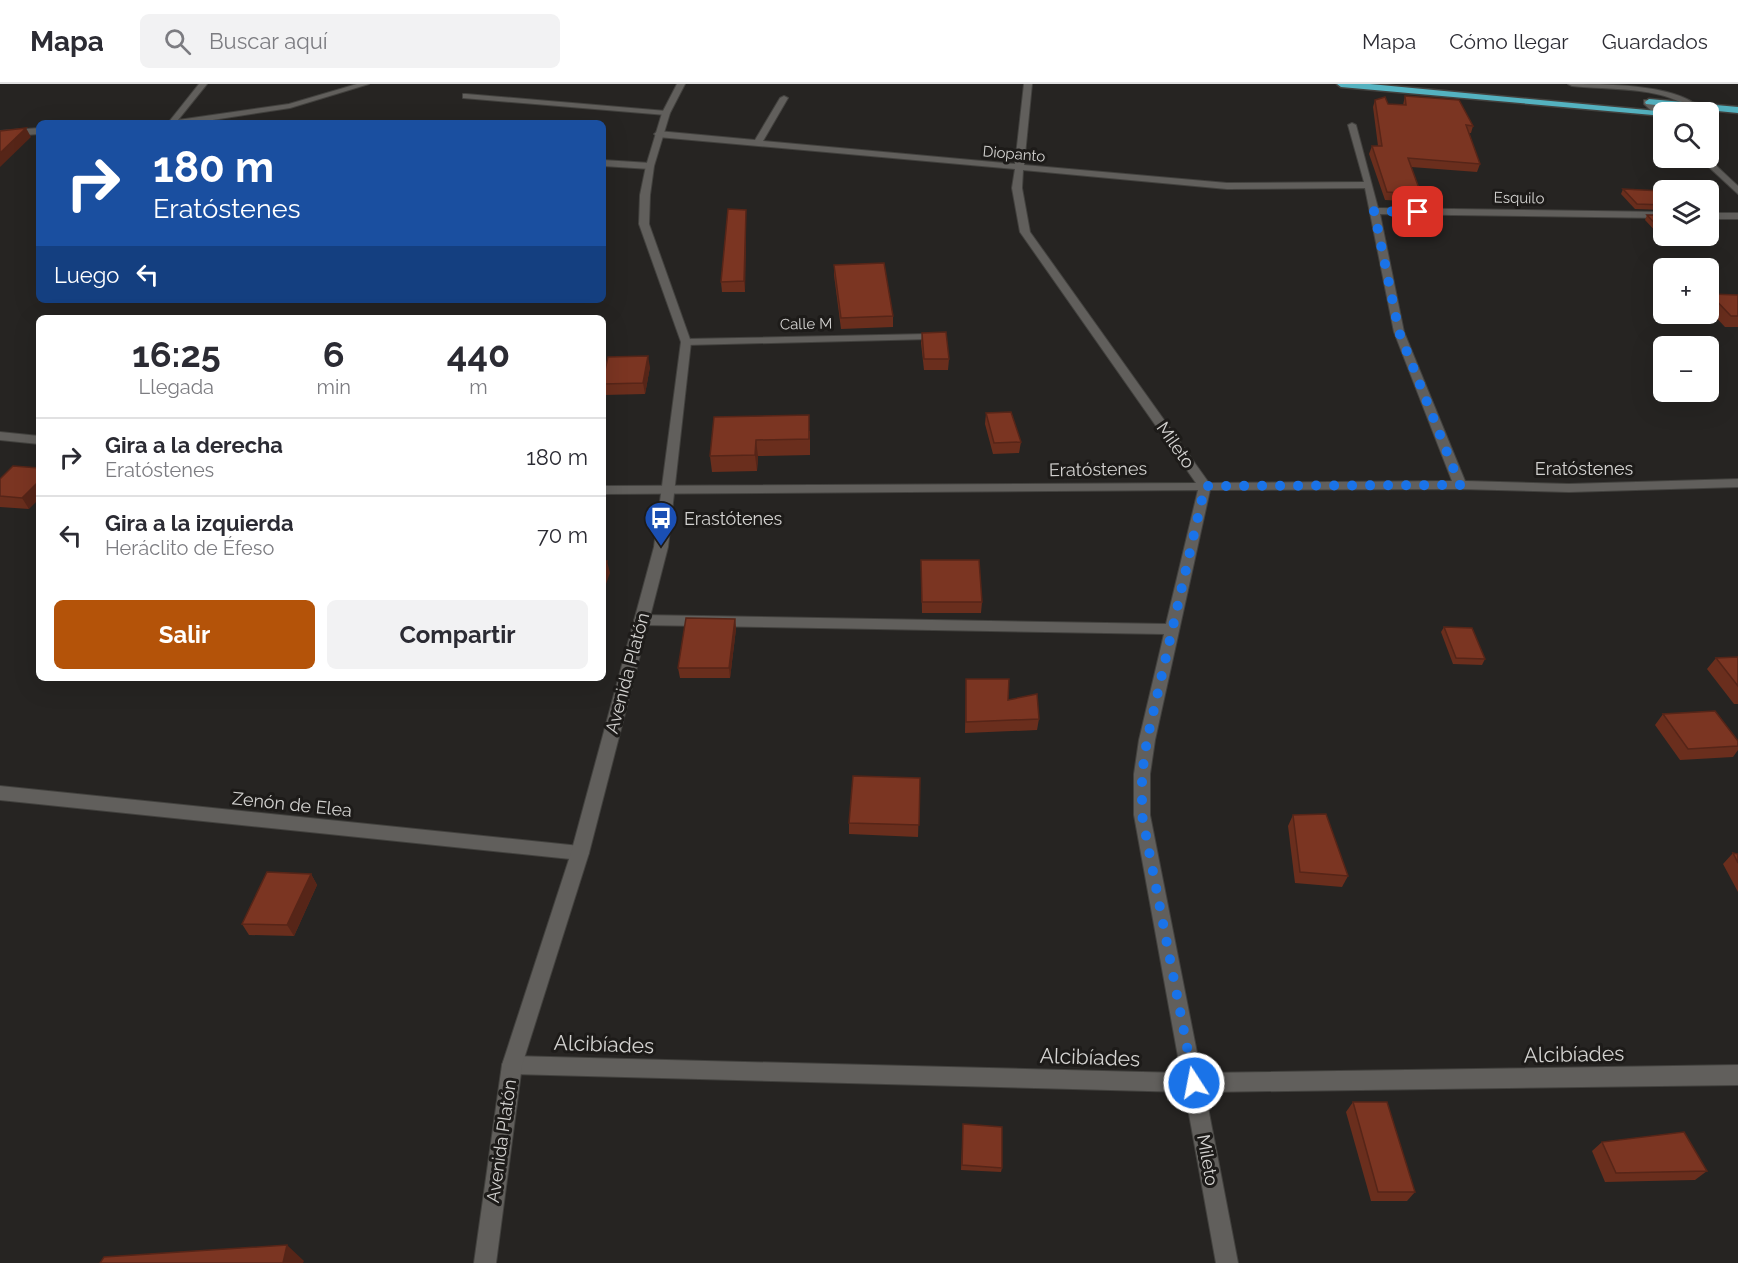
<!DOCTYPE html>
<html lang="es">
<meta charset="utf-8">
<style>
body{margin:0;font-family:Raleway,sans-serif;background:#f2f2f3;color:#2b2b33;height:100vh;display:flex;flex-direction:column;font-size:22px;white-space:nowrap}
*{box-sizing:border-box;margin:0}
p{font-size:20px;color:#7c7c81}
.icon{flex:none;width:33px;height:33px;fill:none;stroke:currentColor;stroke-width:2;stroke-linecap:round;stroke-linejoin:round}
.map{position:relative;flex:1;overflow:hidden}
.drawer{position:absolute;left:36px;top:231px;width:570px;height:366px;display:flex;flex-direction:column;background:#fff;border-radius:9px;box-shadow:0 6px 24px #0002}
.drawer>*{flex:none}
.top-card{position:absolute;left:36px;top:36px;width:570px;height:183px;border-radius:9px;box-shadow:0 6px 24px #0002;background:#1a4fa0;color:#fff;overflow:hidden}
.buttons{position:absolute;left:1653px;top:18px;display:grid;gap:12px}
.buttons a{display:grid;place-items:center;width:66px;height:66px;border-radius:9px;background:#fff;box-shadow:0 6px 24px #0002;font-size:30px}
.pin{position:absolute;display:grid;place-items:center;width:51px;height:51px;color:#fff;margin:-26px;border-radius:12px;box-shadow:0 3px 9px #0006}
.me{position:absolute;width:66px;margin:-33px;rotate:349deg;stroke-linejoin:round;filter:drop-shadow(0 0 4px #0008)}
.turn{display:flex;align-items:center;gap:21px;height:126px;padding:0 18px;font-size:27px}
.turn .icon{width:78px;height:78px;stroke-width:2.5}
.turn b{display:block;font-size:42px;line-height:51px}
.then{display:flex;align-items:center;height:57px;padding:0 18px;background:#0003;gap:12px;font-size:22px}
.eta{display:flex;justify-content:space-evenly;align-items:center;height:102px;text-align:center}
.eta b{font-size:36px;font-weight:700;line-height:42px}
.cta{display:flex;gap:12px;margin-top:auto;padding:12px 18px}
.cta a{flex:1;height:69px;border-radius:9px;background:#b45309;color:#fff;font-size:24px;font-weight:700;line-height:69px;text-align:center}
.cta a+a{background:#f2f2f3;color:#2b2b33}
ul{padding:0;list-style:none}
li{display:flex;align-items:center;gap:18px;height:78px;padding:0 18px;border-top:2px solid #e1e1e2}
li div{flex:1}
li b{display:block;font-size:22px}
li em{font-style:normal}
header{display:flex;align-items:center;gap:36px;box-sizing:border-box;height:84px;padding:0 30px;background:#fff;border-bottom:2px solid #e1e1e2}
header strong{font-size:28px}
nav{display:flex;gap:33px;margin-inline-start:auto;font-size:21px}
.search{width:420px;height:54px;background:#f2f2f3;display:flex;align-items:center;gap:15px;box-sizing:border-box;padding:0 21px;border-radius:9px;color:#7c7c81;font-size:22px}
.map>svg:first-child{display:block}
.lines{fill:none;stroke-linecap:round;stroke-linejoin:round}
.minor-casing{stroke:#42413e;stroke-width:2}
.tertiary-casing{stroke:#42413e;stroke-width:2}
.trunk-casing{stroke:#42413e;stroke-width:3}
.minor{fill:#615f5c;fill-rule:evenodd}
.tertiary{fill:#615f5c;fill-rule:evenodd}
.trunk{fill:#54b2c0;fill-rule:evenodd}
.wall{fill:#6a2e1d}
.shaded-wall{fill:#562518}
.building{fill:#7b3522;stroke:#562518;stroke-width:1.5}
.route{stroke:#1a73e8;stroke-width:10;stroke-dasharray:0 18}
.labels{text-anchor:middle;dominant-baseline:central;stroke-width:6;stroke-linejoin:round;paint-order:stroke}
.far-street-label{font-size:15px;fill:#d3d2d0;stroke:#1d1b19}
.street-label{font-size:18px;fill:#d3d2d0;stroke:#1d1b19}
.poi-label{font-size:18px;fill:#d3d2d0;stroke:#1d1b19;text-anchor:start}
.near-street-label{font-size:21px;fill:#d3d2d0;stroke:#1d1b19}
</style>
<header>
<strong>Mapa</strong>
<div class="search"><svg class="icon" aria-label="search" viewBox="0 0 24 24"><circle cx="10" cy="10" r="6"/><path d="M15 15l6 6"/></svg>Buscar aquí</div>
<nav><a>Mapa</a><a>Cómo llegar</a><a>Guardados</a></nav>
</header>
<div class="map">
<svg width="1738" height="1179" viewBox="0 0 1738 1179">
<rect width="100%" height="100%" fill="#262422"/>
<g class="lines">
<g class="minor-casing">
<g id="minor">
<path d="M199 0H207L178 36 289 20 357 0H369L290 24 193 39H168Z"/>
<path d="M1024 0H1032L1024 81 1227 99 1364 98 1348 41 1352 39 1356 41 1378 124 1664 128V134L1380 130 1404 248 1465 397 1569 400 1738 395V403L1569 408 1460 405 1210 406 1155 656 1150 690V731L1201 989 1738 981V1001L1205 1008 1238 1179H1216L1185 1008 512 990 505 988 502 981 505 974 512 972 1181 989 1134 731V690L1139 656 1164 550 641 541 634 536 641 531 1166 540 1198 406 603 410V402L1196 399 1020 148 1012 104 1015 85 658 53 654 50 658 47 755 56 780 14 784 12 788 14 763 57 1015 80ZM1023 86 1227 105 1365 104 1394 248 1452 397 1209 399 1030 148 1022 104Z"/>
<path d="M1568 0C1603 0 1672 0 1698 22L1691 24C1658 2 1610 6 1572 2Z"/>
<path d="M466 10 666 27 670 29 666 31 463 14V10Z"/>
<path d="M1644 16H1650L1664 31V38L1644 20Z"/>
<path d="M39 44V50L0 53V47Z"/>
<path d="M1699 74H1708L1738 102V110Z"/>
<path d="M603 76 650 79 654 82 650 85 603 82Z"/>
<rect x="1708" y="129" width="30" height="6"/>
<path d="M927 250 932 253 931 255 686 261 681 258 686 255Z"/>
<path d="M0 348 39 352V360L0 356Z"/>
<path d="M0 702 580 762 586 764 589 769 586 774 580 776 0 716Z"/>
</g>
</g>
<g class="tertiary-casing">
<path id="tertiary" d="M677 0H685L670 29 654 82 650 111 649 140 691 258 668 463 589 769 522 981 496 1179H474L502 981 571 769 654 463 681 258 639 140 640 111 646 82 662 29Z"/>
</g>
<g class="trunk-casing">
<g id="trunk">
<path d="M1337 0H1370L1668 28H1664V32L1341 3Z"/>
<path d="M1649 15 1738 23V29L1646 20 1645 18Z"/>
</g>
</g>
<use href="#minor" class="minor"/>
<use href="#tertiary" class="tertiary"/>
<use href="#trunk" class="trunk"/>
</g>
<g class="wall">
<path d="M1405 12 1473 42 1471 49H1469L1480 80 1477 88 1411 83 1421 110 1418 118 1385 116 1369 70 1372 62H1378L1373 23 1375 16 1388 20 1403 21Z"/>
<path d="M1623 105 1664 109V126L1635 125 1621 110Z"/>
<path d="M1647 131H1664V152H1707L1706 154 1661 153 1645 136Z"/>
<path d="M746 136 745 208H722L721 198Z"/>
<path d="M834 181 893 232V243L841 245 834 191Z"/>
<path d="M1710 210 1738 211V243H1725L1708 225V213Z"/>
<path d="M922 249 949 275 948 286H924L921 259Z"/>
<path d="M650 283 645 310 604 311 603 295Z"/>
<path d="M986 329 1021 358 1019 369 993 370 985 340Z"/>
<path d="M714 333 810 347V371L758 372 757 387 712 388 710 372Z"/>
<path d="M13 382 29 425 0 423V395Z"/>
<path d="M921 476 982 518 981 529H922Z"/>
<path d="M735 535 736 545 730 594H680L678 584Z"/>
<path d="M1444 543 1485 575 1482 581 1453 580 1441 548Z"/>
<path d="M1738 573V620H1734L1707 585 1716 574Z"/>
<path d="M966 595 1008 616 1039 635 1037 646 965 649Z"/>
<path d="M1663 630 1738 657V666L1733 673 1680 676 1655 641Z"/>
<path d="M920 694 918 753 849 750V739Z"/>
<path d="M1293 731 1348 792 1342 803 1295 799 1288 742Z"/>
<path d="M1733 769 1738 770V808L1723 780Z"/>
<path d="M311 790 317 801 294 852 249 851 242 840Z"/>
<path d="M1353 1018 1415 1108 1407 1117H1371L1346 1028Z"/>
<path d="M963 1040 1002 1084 1001 1088 961 1086Z"/>
<path d="M1602 1058 1707 1087 1695 1096 1605 1098 1592 1067Z"/>
</g>
<g class="shaded-wall">
<path d="M26 44 31 53 0 83V69Z"/>
<path d="M746 126V136L745 208 744 197Z"/>
<path d="M648 272 650 283 645 310 643 299Z"/>
<path d="M756 356 758 372 757 387 755 371Z"/>
<path d="M39 397V415L29 425 22 414Z"/>
<path d="M607 477 610 489 603 508V490Z"/>
<path d="M735 535 736 545 730 594 729 584Z"/>
<path d="M311 790 317 801 294 852 287 841Z"/>
<path d="M287 1161 304 1177 303 1179H283Z"/>
</g>
<g class="building">
<path d="M1405 12 1459 16 1473 42 1466 41 1480 80 1408 74 1421 110 1387 108 1372 62H1382L1375 16 1385 13 1388 20 1406 21Z"/>
<path d="M26 44 0 69V47Z"/>
<path d="M1623 105 1662 107 1664 109V121L1637 120Z"/>
<path d="M728 125 746 126 744 197 721 198Z"/>
<path d="M1647 131H1664V148H1663Z"/>
<path d="M884 179 893 232 841 234 834 181Z"/>
<path d="M1710 210 1738 211V232H1731Z"/>
<path d="M946 248 949 275H924L922 249Z"/>
<path d="M648 272 643 299 603 300V295L608 273Z"/>
<path d="M1011 328 1021 358 994 359 986 329Z"/>
<path d="M809 331V355L756 356 755 371 710 372 714 333Z"/>
<path d="M13 382 39 384V397L22 414 0 412V395Z"/>
<path d="M921 476H979L982 518H922Z"/>
<path d="M603 477H607L603 490Z"/>
<path d="M686 534 735 535 729 584H678Z"/>
<path d="M1444 543 1472 544 1485 575 1456 574Z"/>
<path d="M1738 573V602L1716 574Z"/>
<path d="M966 595H1009L1008 616 1037 610 1039 635 966 638Z"/>
<path d="M1715 627 1738 657V662L1688 665 1663 630Z"/>
<path d="M853 692 920 694 919 741 849 739Z"/>
<path d="M1326 730 1348 792 1300 788 1293 731Z"/>
<path d="M1733 769 1738 770V779Z"/>
<path d="M267 788 311 790 287 841 242 840Z"/>
<path d="M1353 1018H1387L1415 1108H1378Z"/>
<path d="M963 1040 1002 1043V1084L962 1081Z"/>
<path d="M1684 1048 1707 1087 1616 1089 1602 1058Z"/>
<path d="M287 1161 283 1179H100L104 1173Z"/>
</g>
<g class="lines">
<path class="route" d="M1194 999 1142 731V690L1147 656 1205 402 1460 401 1399 248 1374 127 1418 128"/>
</g>
<defs>
<g id="bus-pin" transform="scale(1.725)"><path d="M0 17L-7.5 6A9.5 9.5 0 1 1 7.5 6Z" fill="#1a4fb4" stroke="#1d1b19"/><path d="M-5-6H5V4H4V6H2V4H-2V6H-4V4H-5ZM-3.5-4V0h7V-4ZM-3.5 1.2v1.5H-2V1.2ZM2 1.2v1.5H3.5V1.2Z" fill="#fff"/></g>
</defs>
<g fill-rule="evenodd">
<use href="#bus-pin" x="661" y="434"/>
</g>
<g class="labels">
<g class="far-street-label">
<text transform="translate(1014 70) rotate(5)">Diopanto</text>
<text transform="translate(1519 114) rotate(1)">Esquilo</text>
<text transform="translate(806 240) rotate(-1)">Calle M</text>
</g>
<g class="street-label">
<text transform="translate(1176 361) rotate(55)">Mileto</text>
<text x="1584" y="384">Eratóstenes</text>
<text transform="translate(1098 385) rotate(-1)">Eratóstenes</text>
<text transform="translate(627 589) rotate(-75)">Avenida Platón</text>
<text transform="translate(292 720) rotate(6)">Zenón de Elea</text>
<text transform="translate(501 1057) rotate(-82)">Avenida Platón</text>
<text transform="translate(1208 1076) rotate(80)">Mileto</text>
</g>
<g class="poi-label">
<text x="684" y="434">Erastótenes</text>
</g>
<g class="near-street-label">
<text transform="translate(604 960) rotate(2)">Alcibíades</text>
<text transform="translate(1574 970) rotate(-1)">Alcibíades</text>
<text transform="translate(1090 973) rotate(2)">Alcibíades</text>
</g>
</g>
</svg>
<div class="buttons">
<a><svg class="icon" aria-label="search" viewBox="0 0 24 24"><circle cx="10" cy="10" r="6"/><path d="M15 15l6 6"/></svg></a>
<a><svg class="icon" aria-label="layers" viewBox="0 0 24 24"><path d="M12 4l9 5-9 5-9-5zM3 14l9 5 9-5"/></svg></a>
<a>+</a>
<a>−</a>
</div>
<div class="pin" style="left:1418px;top:128px;background:#d93025"><svg class="icon" aria-label="arrive" viewBox="0 0 24 24"><path d="M6 21V4h12l-3 4 3 4H6"/></svg></div>
<svg class="me" style="left:1194px;top:999px" viewBox="-20 -20 40 40"><circle r="17" fill="#1a73e8" stroke="#fff" stroke-width="3"/><path d="M0-11L8 9 0 5-8 9z" fill="#fff"/></svg>
<div class="top-card">
<div class="turn"><svg class="icon" aria-label="right" viewBox="0 0 24 24"><path d="M7 20v-9h11M14 6l5 5-5 5"/></svg><div><b>180 m</b>Eratóstenes</div></div>
<div class="then">Luego<svg class="icon" aria-label="left" viewBox="0 0 24 24"><path d="M17 20v-9H6M10 6l-5 5 5 5"/></svg></div>
</div>
<section class="drawer">
<div class="eta">
<div><b>16:25</b><p>Llegada</p></div>
<div><b>6</b><p>min</p></div>
<div><b>440</b><p>m</p></div>
</div>
<ul>
<li><svg class="icon" aria-label="right" viewBox="0 0 24 24"><path d="M7 20v-9h11M14 6l5 5-5 5"/></svg><div><b>Gira a la derecha</b><p>Eratóstenes</p></div><em>180 m</em></li>
<li><svg class="icon" aria-label="left" viewBox="0 0 24 24"><path d="M17 20v-9H6M10 6l-5 5 5 5"/></svg><div><b>Gira a la izquierda</b><p>Heráclito de Éfeso</p></div><em>70 m</em></li>
</ul>
<div class="cta"><a>Salir</a><a>Compartir</a></div>
</section>
</div>
